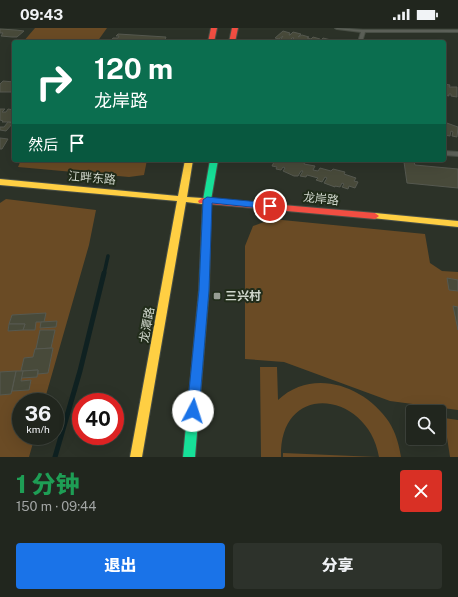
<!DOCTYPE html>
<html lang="zh">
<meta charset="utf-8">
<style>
body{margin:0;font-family:"Public Sans","Noto Sans SC",sans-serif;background:#2d322b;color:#f1f3f6;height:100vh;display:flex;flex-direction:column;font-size:15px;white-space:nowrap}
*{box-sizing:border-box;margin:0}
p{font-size:13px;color:#a2a5a4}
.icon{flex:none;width:22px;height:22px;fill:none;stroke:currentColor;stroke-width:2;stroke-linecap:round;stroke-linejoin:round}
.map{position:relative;height:429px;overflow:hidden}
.panel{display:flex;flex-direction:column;background:#21261e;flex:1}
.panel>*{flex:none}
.top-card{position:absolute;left:12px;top:12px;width:434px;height:122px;border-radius:4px;box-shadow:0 4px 16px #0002,0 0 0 1px #3e433c;background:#0b6e4f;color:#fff;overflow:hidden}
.controls{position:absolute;left:406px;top:377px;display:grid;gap:8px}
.controls a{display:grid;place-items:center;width:40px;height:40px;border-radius:4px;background:#21261e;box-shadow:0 4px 16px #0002,0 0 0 1px #3e433c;font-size:20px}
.speed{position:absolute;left:12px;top:365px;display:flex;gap:8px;font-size:20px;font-weight:700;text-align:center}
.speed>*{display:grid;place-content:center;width:52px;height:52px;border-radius:50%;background:#21261e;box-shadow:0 4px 16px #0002,0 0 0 1px #3e433c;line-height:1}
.speed small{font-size:10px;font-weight:400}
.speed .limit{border:6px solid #d22;background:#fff;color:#111}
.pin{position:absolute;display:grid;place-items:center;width:34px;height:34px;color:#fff;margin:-17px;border:2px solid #fff;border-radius:50%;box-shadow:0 1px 4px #0007}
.me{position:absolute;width:44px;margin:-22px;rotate:5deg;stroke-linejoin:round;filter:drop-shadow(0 0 3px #0008)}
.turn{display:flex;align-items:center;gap:14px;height:84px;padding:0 16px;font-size:18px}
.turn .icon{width:52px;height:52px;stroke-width:2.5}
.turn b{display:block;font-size:28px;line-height:34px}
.then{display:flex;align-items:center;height:38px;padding:0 16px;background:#0003;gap:8px;font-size:15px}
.round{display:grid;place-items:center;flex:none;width:42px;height:42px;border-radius:4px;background:#2d322b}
.headline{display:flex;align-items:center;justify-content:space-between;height:68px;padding:0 16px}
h1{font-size:24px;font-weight:800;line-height:30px;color:#1e9e55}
.cta{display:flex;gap:8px;margin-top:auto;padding:8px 16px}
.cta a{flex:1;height:46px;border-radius:4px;background:#1a73e8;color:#fff;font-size:16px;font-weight:800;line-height:46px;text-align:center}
.cta a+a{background:#2d322b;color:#f1f3f6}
.status{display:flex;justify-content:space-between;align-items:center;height:28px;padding:0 20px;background:#21261e;direction:ltr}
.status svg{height:11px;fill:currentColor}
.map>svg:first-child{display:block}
.green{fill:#6a4b25}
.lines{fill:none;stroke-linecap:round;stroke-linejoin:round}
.stream-far1{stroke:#0f2121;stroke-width:3.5}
.stream{stroke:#0f2121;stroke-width:5}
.building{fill:#484a3a;stroke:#565950}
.lane-casing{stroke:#494f46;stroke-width:2}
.fast-casing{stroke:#494f46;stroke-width:2}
.slow-casing{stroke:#494f46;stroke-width:2}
.jam-casing{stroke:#494f46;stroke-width:2}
.lane{fill:#5c6058;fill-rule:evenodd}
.fast{fill:#16e098;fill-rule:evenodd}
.slow{fill:#ffcf43;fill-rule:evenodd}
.jam{fill:#f24e42;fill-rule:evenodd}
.route{fill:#1a73e8;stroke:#114b97}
.poi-dot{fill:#979d93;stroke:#212c1a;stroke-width:1.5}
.labels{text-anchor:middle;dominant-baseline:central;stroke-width:4;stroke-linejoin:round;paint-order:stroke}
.street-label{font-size:12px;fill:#d0d7cc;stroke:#212c1a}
.poi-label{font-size:12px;font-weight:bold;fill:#d0d7cc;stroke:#212c1a;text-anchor:start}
</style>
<div class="status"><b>09:43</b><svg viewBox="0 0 49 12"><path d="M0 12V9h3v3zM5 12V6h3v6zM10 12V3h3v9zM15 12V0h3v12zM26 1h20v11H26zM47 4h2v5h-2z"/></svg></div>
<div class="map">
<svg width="458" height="429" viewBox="0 0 458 429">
<rect width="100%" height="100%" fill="#2c3228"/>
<g class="green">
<path d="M35 0H107L97 14 35 12 34 14H23Z"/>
<path d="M21 132H147L144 147 129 149 18 139Z"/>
<path d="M6 171 96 182 89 217 44 374H21V408H35L29 429H0V175Z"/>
<path d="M272 191 425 206 430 235 442 243 458 244V382L390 373 284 334 245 331V218L253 198Z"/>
<path d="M260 339H277L278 372C313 339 365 358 389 394 396 405 399 417 401 429H379C368 363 279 352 281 429H261Z"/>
<path d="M444 390 458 392V429H450Z"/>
<path d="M283 425 377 429H283Z"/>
</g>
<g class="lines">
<path class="stream-far1" d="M104 246 108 228"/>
<path class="stream" d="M55 429 80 343 104 245"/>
</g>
<g class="building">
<path d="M0 1 16 2 24 3 17 9H12L1 8 3 5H0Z"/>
<path d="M283 3 290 5 289 7H290L293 4 301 6 298 9 302 7 309 9 307 10 311 11 313 9 320 11 318 13H320L323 10 331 12 329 14H302L304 12H302L301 14H290L294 10H292L288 14 281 11 283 8 279 11 275 10Z"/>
<path d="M118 6 166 9 164 14H110L113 10H118L119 8H116Z"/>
<path d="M3 53 14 54V64H0V56Z"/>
<path d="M444 56 450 57 449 59H457V69L451 68V66H449V68L444 67Z"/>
<path d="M0 81H5L2 84H6L8 81 14 82V94H2L3 93 0 92Z"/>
<path d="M8 94 13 95 6 103 0 102V99H4Z"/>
<path d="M444 94 458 99 457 109 452 108 453 104 451 103 450 108 444 107Z"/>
<path d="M0 110 8 111 2 121H0Z"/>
<path d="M275 132 305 133 304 136 315 138 313 142 318 143 320 140 331 143 333 141 345 144 344 146 356 150 354 153 358 154 355 160 349 158 348 161 342 159 344 156 342 155 340 159 335 158V159L324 155 327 150 325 149 322 154 316 152 318 150 307 147 306 149 300 148 303 143H301L298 148H294L283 143 285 140 283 139 281 142 276 141 277 139 272 138Z"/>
<path d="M404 134H414L415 137 458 141V160L407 155Z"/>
<path d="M447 250 458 252V263L449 262Z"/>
<path d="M453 278 458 279V302Z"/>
<path d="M46 285 44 294H36L35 302H23L25 296H9L12 287Z"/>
<path d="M57 293 56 299 40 300 41 294Z"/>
<path d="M9 296H25L23 302 8 303Z"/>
<path d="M40 302H55L51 320 36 321Z"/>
<path d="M53 320 48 345 38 346V342L21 343 24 330 33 329 35 321Z"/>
<path d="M38 342 37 349 21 350 23 343Z"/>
<path d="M16 343H23L21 353 31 352 29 362 12 363Z"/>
<path d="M16 343 11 366 0 367V344Z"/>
</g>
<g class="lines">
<g class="lane-casing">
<g id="lane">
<path d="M335 0 363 2H458V4H365L362 14H358L361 4 337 1Z"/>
<path d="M444 123 458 124V128L444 127Z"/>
</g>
</g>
<g class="fast-casing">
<path id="fast" d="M210 132H218L211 172 209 262 195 429H183L199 262 203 172Z"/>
</g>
<g class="slow-casing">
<g id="slow">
<path d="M185 132H193L187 169 202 170 206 173 202 176 186 174 142 429H130L177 173 0 157V151L178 168Z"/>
<path d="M375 185 458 193V199L372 190 371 188Z"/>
</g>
</g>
<g class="jam-casing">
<g id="jam">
<path d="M211 0H217L214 14H208Z"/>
<path d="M232 0H238L235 14H229Z"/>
<path d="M202 170 375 185 379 188 375 191 199 175 198 173Z"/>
</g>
</g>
<use href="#lane" class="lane"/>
<use href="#fast" class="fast"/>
<use href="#slow" class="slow"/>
<use href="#jam" class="jam"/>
</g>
<path class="route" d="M207 169 270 175 274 178 270 181 212 175 209 262 199 383 197 387 193 389 189 387 187 383 199 262 203 172Z"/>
<rect class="poi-dot" x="213" y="264" width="8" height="8" rx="2"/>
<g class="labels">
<g class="street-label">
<text transform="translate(92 150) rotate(5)">江畔东路</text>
<text transform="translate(321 171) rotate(6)">龙岸路</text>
<text transform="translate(147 297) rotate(-80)">龙潭路</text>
</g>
<g class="poi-label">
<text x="225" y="268">三兴村</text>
</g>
</g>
</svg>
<div class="controls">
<a><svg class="icon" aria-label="search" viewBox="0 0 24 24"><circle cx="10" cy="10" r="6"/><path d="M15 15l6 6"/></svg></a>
</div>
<div class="speed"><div>36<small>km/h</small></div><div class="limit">40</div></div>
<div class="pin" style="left:270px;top:178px;background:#d93025"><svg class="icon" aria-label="arrive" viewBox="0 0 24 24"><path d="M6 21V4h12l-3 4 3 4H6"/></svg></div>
<svg class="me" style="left:193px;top:383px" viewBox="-20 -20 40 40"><circle r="19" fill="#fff"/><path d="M0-13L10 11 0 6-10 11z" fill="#1a73e8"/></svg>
<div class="top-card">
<div class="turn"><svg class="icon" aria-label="right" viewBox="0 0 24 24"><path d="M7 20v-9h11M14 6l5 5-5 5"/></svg><div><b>120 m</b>龙岸路</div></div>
<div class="then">然后<svg class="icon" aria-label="arrive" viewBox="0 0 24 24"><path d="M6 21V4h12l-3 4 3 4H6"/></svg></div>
</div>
</div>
<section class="panel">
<div class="headline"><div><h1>1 分钟</h1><p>150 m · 09:44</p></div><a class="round" style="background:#d93025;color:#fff"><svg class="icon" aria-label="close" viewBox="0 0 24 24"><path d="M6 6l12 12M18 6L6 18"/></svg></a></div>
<div class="cta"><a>退出</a><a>分享</a></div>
</section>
